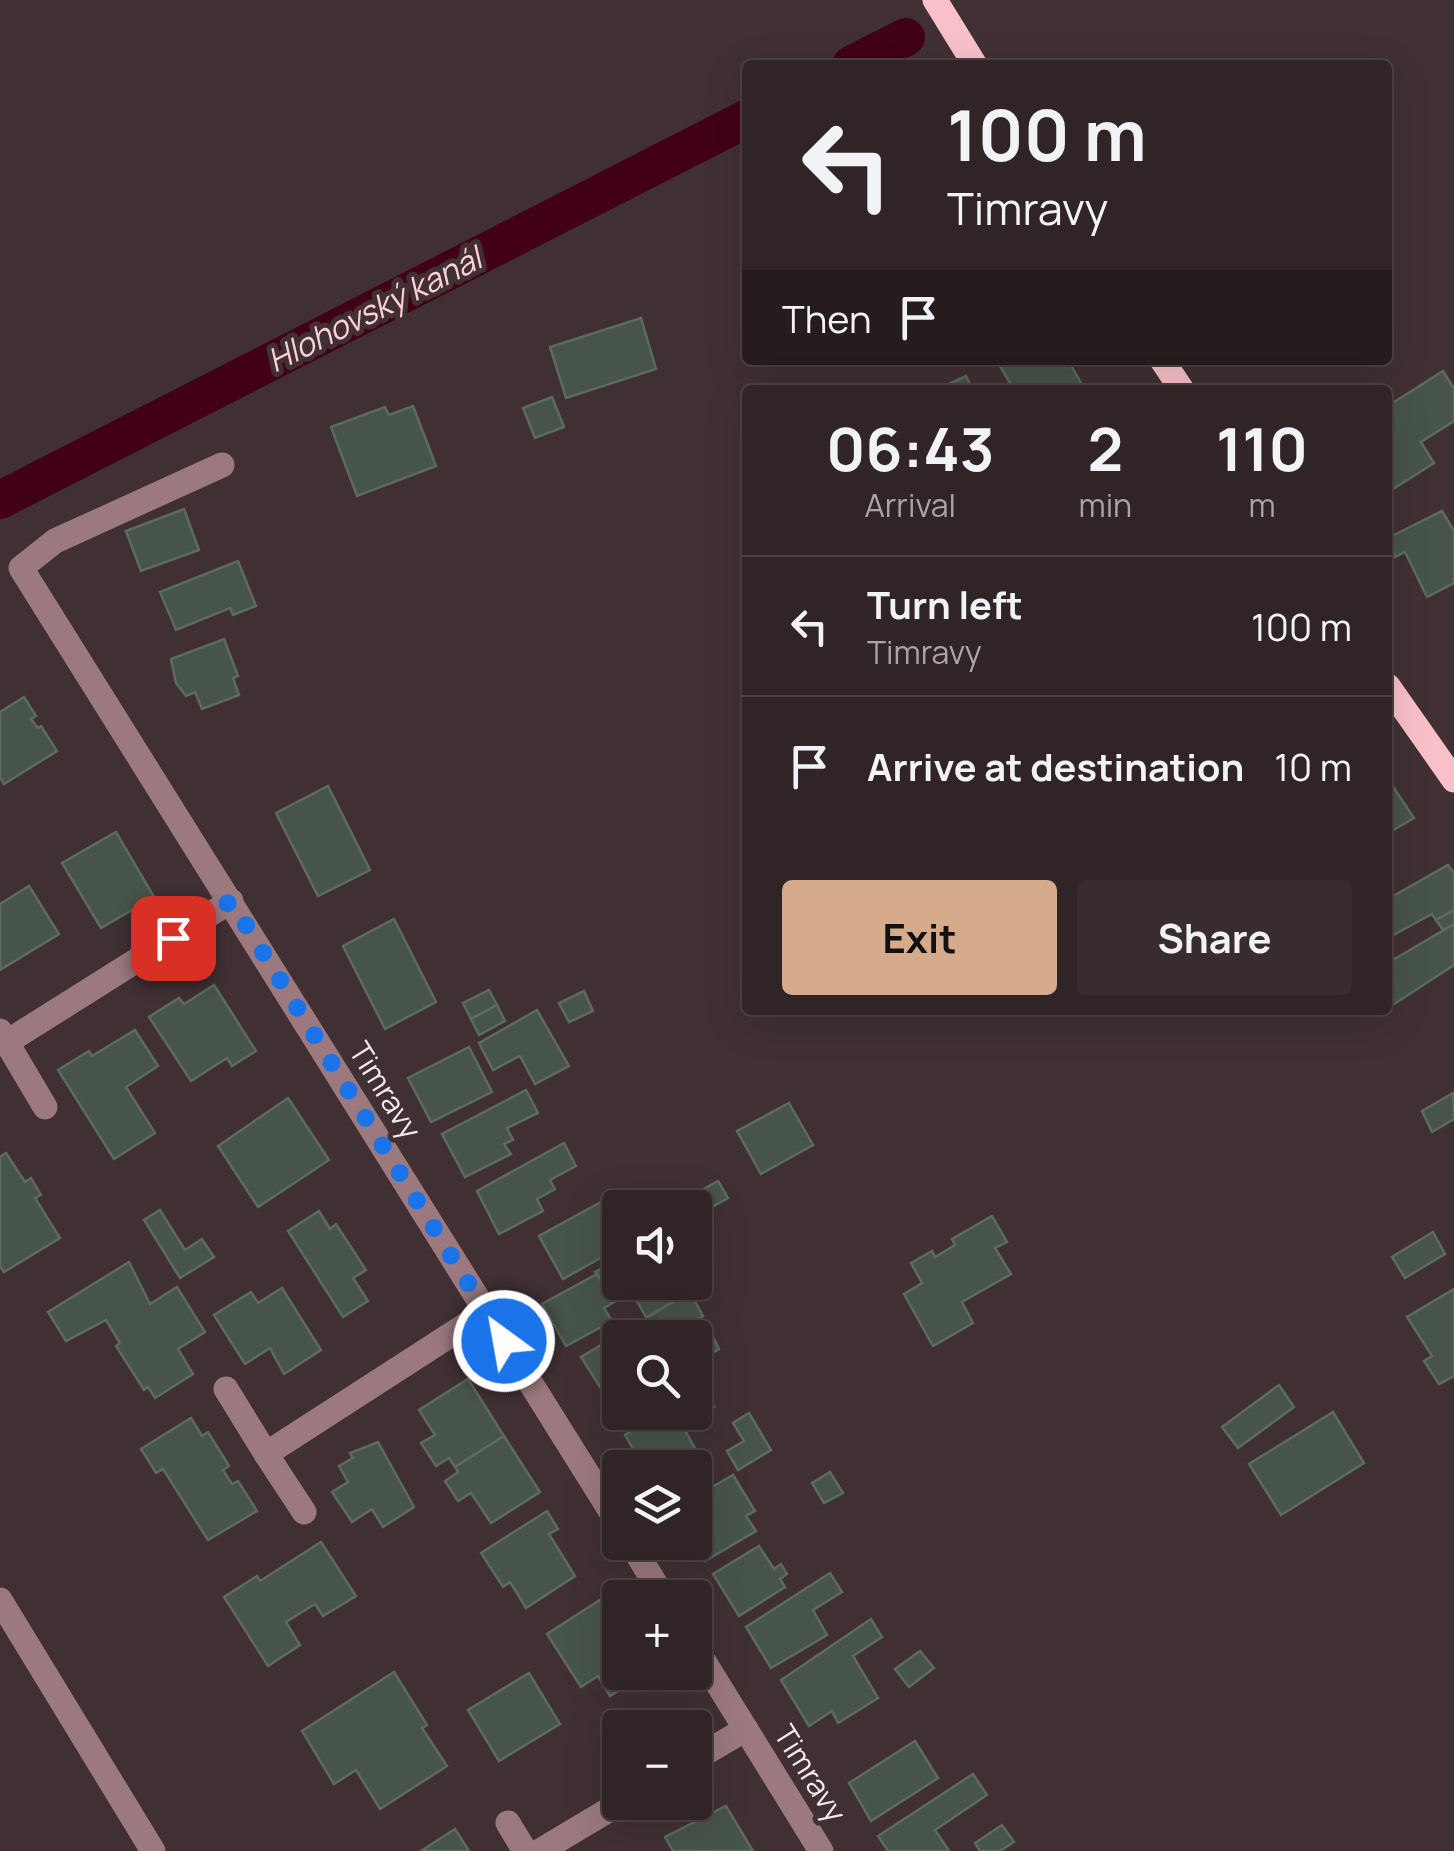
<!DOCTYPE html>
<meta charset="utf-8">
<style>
body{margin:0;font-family:Manrope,sans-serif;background:#382c2e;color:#f1f3f6;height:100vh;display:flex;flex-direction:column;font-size:38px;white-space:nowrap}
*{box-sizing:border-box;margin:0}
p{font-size:32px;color:#a8a4a7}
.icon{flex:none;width:55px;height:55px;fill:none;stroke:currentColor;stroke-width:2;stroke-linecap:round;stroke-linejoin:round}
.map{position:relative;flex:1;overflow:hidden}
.details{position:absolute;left:742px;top:385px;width:650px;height:630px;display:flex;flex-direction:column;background:#302426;border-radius:10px;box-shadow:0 10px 40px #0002,0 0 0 2px #4b4143}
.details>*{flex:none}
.banner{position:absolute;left:742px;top:60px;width:650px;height:305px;border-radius:10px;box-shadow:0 10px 40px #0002,0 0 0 2px #4b4143;background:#302426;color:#f1f3f6;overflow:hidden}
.fabs{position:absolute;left:602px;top:1190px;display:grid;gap:20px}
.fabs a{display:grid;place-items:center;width:110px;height:110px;border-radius:10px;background:#302426;box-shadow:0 10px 40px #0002,0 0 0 2px #4b4143;font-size:50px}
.pin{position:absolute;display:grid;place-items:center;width:85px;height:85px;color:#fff;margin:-42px;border-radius:20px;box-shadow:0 5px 15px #0006}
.me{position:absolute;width:110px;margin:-55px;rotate:328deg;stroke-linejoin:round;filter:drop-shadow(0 0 8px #0008)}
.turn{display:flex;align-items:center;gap:35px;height:210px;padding:0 40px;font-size:45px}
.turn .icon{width:130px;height:130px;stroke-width:2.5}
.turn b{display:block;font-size:70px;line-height:85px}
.then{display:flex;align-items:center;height:95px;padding:0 40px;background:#0003;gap:20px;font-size:38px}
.eta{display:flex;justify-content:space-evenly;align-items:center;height:170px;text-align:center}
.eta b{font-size:60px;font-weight:700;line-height:70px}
.action{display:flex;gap:20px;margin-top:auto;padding:20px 40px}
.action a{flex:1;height:115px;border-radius:10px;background:#d6ab8b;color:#111;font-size:40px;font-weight:700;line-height:115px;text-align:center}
.action a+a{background:#382c2e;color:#f1f3f6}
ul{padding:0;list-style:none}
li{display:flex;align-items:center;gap:30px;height:140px;padding:0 40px;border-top:2px solid #4b4143}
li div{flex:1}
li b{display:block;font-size:38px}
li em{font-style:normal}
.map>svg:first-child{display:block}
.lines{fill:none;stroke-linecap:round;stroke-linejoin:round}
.canal{stroke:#410016;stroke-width:38}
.building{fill:#47544a;stroke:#5d6a60;stroke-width:2.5}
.minor{stroke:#9b797e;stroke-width:25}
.major{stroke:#f9c0c9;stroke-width:25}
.route{stroke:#1a73e8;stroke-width:18;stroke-dasharray:0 32.4}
.labels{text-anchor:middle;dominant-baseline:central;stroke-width:10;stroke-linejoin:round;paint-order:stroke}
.street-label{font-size:30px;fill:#f5eaec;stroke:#403033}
.water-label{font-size:32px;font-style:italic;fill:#fdd1d7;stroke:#403033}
</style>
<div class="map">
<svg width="1454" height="1851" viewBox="0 0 1454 1851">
<rect width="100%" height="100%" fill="#403033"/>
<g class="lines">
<g class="canal">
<path d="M851 65 906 37"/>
<path d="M0 500 748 118"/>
</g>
</g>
<g class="building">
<path d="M641 318 656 369 566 398 550 347Z"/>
<path d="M1011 360H1068L1085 390H1014L1000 366Z"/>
<path d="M1443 371 1454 389V421L1421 442 1434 463 1393 489 1388 480V406Z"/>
<path d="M966 376 973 390H938V389Z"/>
<path d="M552 397 564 427 535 438 523 408Z"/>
<path d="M413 406 436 466 357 496 331 427 385 407 389 415Z"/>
<path d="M184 509 199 550 141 571 126 531Z"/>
<path d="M1442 511 1454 531V583L1427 597 1405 552 1395 557 1388 538Z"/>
<path d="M238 561 256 606 233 615 230 608 176 630 160 592Z"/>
<path d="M224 639 238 676 233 678 239 695 202 709 195 692 186 696 176 683 171 659Z"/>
<path d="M24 697 36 716 31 719 38 728 41 726 57 751 4 784 0 777V712Z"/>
<path d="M1388 779 1414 818 1388 833Z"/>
<path d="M328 786 370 870 318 896 276 813Z"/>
<path d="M116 832 154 897 101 928 62 863Z"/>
<path d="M1448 865 1454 873V910L1436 920 1432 914 1388 938V899Z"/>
<path d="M29 886 59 934 0 970V904Z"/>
<path d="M1454 910V924L1443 930 1436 920Z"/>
<path d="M394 919 436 1002 385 1029 343 946Z"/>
<path d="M1454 924V965L1388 1008V963Z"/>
<path d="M214 985 256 1051 232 1066 227 1058 191 1081 149 1017 179 998 184 1004Z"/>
<path d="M489 990 497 1005 471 1019 463 1003Z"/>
<path d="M584 991 593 1011 569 1022 559 1003Z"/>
<path d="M497 1005 505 1021 479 1035 471 1019Z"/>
<path d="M537 1010 569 1066 535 1084 520 1056 493 1070 479 1043Z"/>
<path d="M135 1030 158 1066 126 1087 155 1133 114 1159 58 1070 89 1051 92 1056Z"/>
<path d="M469 1047 492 1092 431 1122 408 1078Z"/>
<path d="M526 1090 538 1113 507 1128 513 1140 504 1144 511 1154 465 1177 442 1134Z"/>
<path d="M1453 1093 1454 1119 1432 1132 1422 1111Z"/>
<path d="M288 1098 329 1160 258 1207 218 1146Z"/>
<path d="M789 1103 813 1145 761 1174 737 1131Z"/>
<path d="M564 1143 576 1166 550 1180 555 1189 537 1199 543 1211 499 1234 477 1191Z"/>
<path d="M6 1153 25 1182 31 1178 41 1195 35 1198 60 1238 4 1272 0 1266V1157Z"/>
<path d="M718 1181 728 1198 703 1212 693 1195Z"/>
<path d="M693 1195 703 1212 695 1217V1208H670Z"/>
<path d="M601 1202 620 1237V1247L563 1279 539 1236Z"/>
<path d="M160 1210 185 1250 202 1239 214 1257 180 1278 144 1220Z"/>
<path d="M319 1211 330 1229 336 1224 366 1270 353 1278 368 1301 343 1317 288 1231Z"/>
<path d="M992 1216 1007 1242 995 1248 1011 1274 962 1302 973 1323 933 1346 904 1294 922 1283 911 1263 932 1251 935 1257 955 1245 952 1239Z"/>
<path d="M1433 1232 1445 1254 1405 1278 1392 1257Z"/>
<path d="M620 1259V1282L607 1290 595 1272Z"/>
<path d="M129 1262 150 1304 177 1287 205 1332 178 1349 193 1374 155 1398 148 1387 144 1390 116 1346 120 1343 106 1320 66 1341 48 1312Z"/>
<path d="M597 1274 614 1302 604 1308 612 1321 566 1346 542 1304Z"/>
<path d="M664 1282 674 1301 646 1317 635 1298Z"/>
<path d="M282 1288 321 1350 284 1374 270 1348 245 1364 214 1315 251 1292 258 1303Z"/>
<path d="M1454 1289V1376L1439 1384 1424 1361 1432 1356 1407 1317Z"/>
<path d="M690 1292 703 1316 665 1338H620V1391L607 1398 581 1357Z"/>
<path d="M710 1331 719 1349 696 1362 695 1339Z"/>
<path d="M468 1379 504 1436 455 1467 449 1458 436 1466 421 1443 435 1435 419 1410Z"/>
<path d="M1279 1385 1294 1407 1238 1448 1222 1427Z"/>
<path d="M703 1390 714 1407 681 1423 702 1461 692 1468H644L625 1435 663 1412H695V1394Z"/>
<path d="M1333 1412 1364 1463 1281 1515 1249 1464Z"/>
<path d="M749 1413 771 1450 738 1470 727 1451 744 1441 733 1423Z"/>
<path d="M191 1418 202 1436 208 1432 229 1466 223 1470 232 1484 238 1481 257 1511 208 1540 163 1469 156 1473 141 1449Z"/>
<path d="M504 1436 540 1492 491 1523 471 1493 458 1501 445 1481 458 1472 455 1467Z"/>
<path d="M378 1442 414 1507 383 1527 372 1509 352 1522 332 1492 348 1482 339 1466 353 1458 350 1453Z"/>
<path d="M830 1472 843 1493 824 1503 812 1483Z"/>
<path d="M733 1475 755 1511 746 1516 756 1531 705 1561 693 1542 695 1497Z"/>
<path d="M547 1511 558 1529 549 1534 575 1576 526 1608 510 1582 503 1587 481 1553Z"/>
<path d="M321 1542 356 1596 323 1616 315 1604 286 1622 300 1645 268 1666 224 1597 257 1576 260 1581Z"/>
<path d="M759 1546 774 1569 781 1564 787 1574 780 1579 785 1587 739 1616 713 1574Z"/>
<path d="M830 1573 842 1592 813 1610 827 1635 771 1668 746 1627Z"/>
<path d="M603 1598 620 1625V1672H647L610 1696 598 1676 581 1687 547 1634Z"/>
<path d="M871 1619 882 1637 853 1656 878 1698 838 1723 832 1711 809 1726 781 1680Z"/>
<path d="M920 1651 934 1668 909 1687 895 1669Z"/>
<path d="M394 1672 427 1725 422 1728 447 1766 380 1809 356 1770 334 1784 302 1731Z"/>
<path d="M529 1673 560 1724 499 1761 468 1710Z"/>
<path d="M915 1741 938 1778 871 1821 849 1783Z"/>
<path d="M973 1774 987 1795 935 1830 949 1851H888L878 1836Z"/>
<path d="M726 1806 753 1851H673L665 1837Z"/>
<path d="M1002 1825 1014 1842 1000 1851H980L975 1843Z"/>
<path d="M455 1829 469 1851H421Z"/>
</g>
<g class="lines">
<g class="minor">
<path d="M222 465 55 541 21 568 620 1526"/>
<path d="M0 1031 45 1107"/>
<path d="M7 1042 231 901"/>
<path d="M226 1389 266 1454"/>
<path d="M304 1512 266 1454 486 1312"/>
<path d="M630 1542 664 1598"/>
<path d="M0 1600 153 1851"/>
<path d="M695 1647 821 1851"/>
<path d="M695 1759 746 1729"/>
<path d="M508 1823 525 1851"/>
<path d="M540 1851 622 1802"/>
</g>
<g class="major">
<path d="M935 0 975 65"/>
<path d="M1162 360 1182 390"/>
<path d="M1388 686 1454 780"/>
</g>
</g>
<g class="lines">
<path class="route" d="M173 938 231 901 504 1341"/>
</g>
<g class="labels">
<g class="street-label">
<text transform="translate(386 1090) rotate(58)">Timravy</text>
<text transform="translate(811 1773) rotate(58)">Timravy</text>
</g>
<g class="water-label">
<text transform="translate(374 309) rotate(-27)">Hlohovský kanál</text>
</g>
</g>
</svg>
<div class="fabs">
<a><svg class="icon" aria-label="sound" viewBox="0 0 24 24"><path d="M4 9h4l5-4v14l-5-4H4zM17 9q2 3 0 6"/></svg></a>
<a><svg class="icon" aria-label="search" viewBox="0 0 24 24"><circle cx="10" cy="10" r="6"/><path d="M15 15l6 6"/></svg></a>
<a><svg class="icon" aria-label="layers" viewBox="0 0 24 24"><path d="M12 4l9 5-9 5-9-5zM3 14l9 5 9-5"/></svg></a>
<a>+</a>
<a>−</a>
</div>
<div class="pin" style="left:173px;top:938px;background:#d93025"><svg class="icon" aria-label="arrive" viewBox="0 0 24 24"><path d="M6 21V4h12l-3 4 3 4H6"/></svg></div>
<svg class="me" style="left:504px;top:1341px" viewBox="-20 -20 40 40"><circle r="17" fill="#1a73e8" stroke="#fff" stroke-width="3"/><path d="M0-11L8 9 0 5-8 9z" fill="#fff"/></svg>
<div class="banner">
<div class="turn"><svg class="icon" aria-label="left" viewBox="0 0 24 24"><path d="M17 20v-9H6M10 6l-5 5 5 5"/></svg><div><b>100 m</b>Timravy</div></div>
<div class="then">Then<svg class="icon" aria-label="arrive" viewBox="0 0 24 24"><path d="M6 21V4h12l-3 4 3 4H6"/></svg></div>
</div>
<section class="details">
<div class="eta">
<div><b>06:43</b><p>Arrival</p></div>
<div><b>2</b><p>min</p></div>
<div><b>110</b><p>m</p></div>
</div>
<ul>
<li><svg class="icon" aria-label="left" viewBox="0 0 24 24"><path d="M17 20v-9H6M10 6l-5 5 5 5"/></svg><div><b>Turn left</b><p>Timravy</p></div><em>100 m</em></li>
<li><svg class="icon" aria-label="arrive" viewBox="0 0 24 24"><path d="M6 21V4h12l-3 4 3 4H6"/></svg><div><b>Arrive at destination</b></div><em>10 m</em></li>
</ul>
<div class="action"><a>Exit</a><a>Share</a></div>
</section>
</div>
